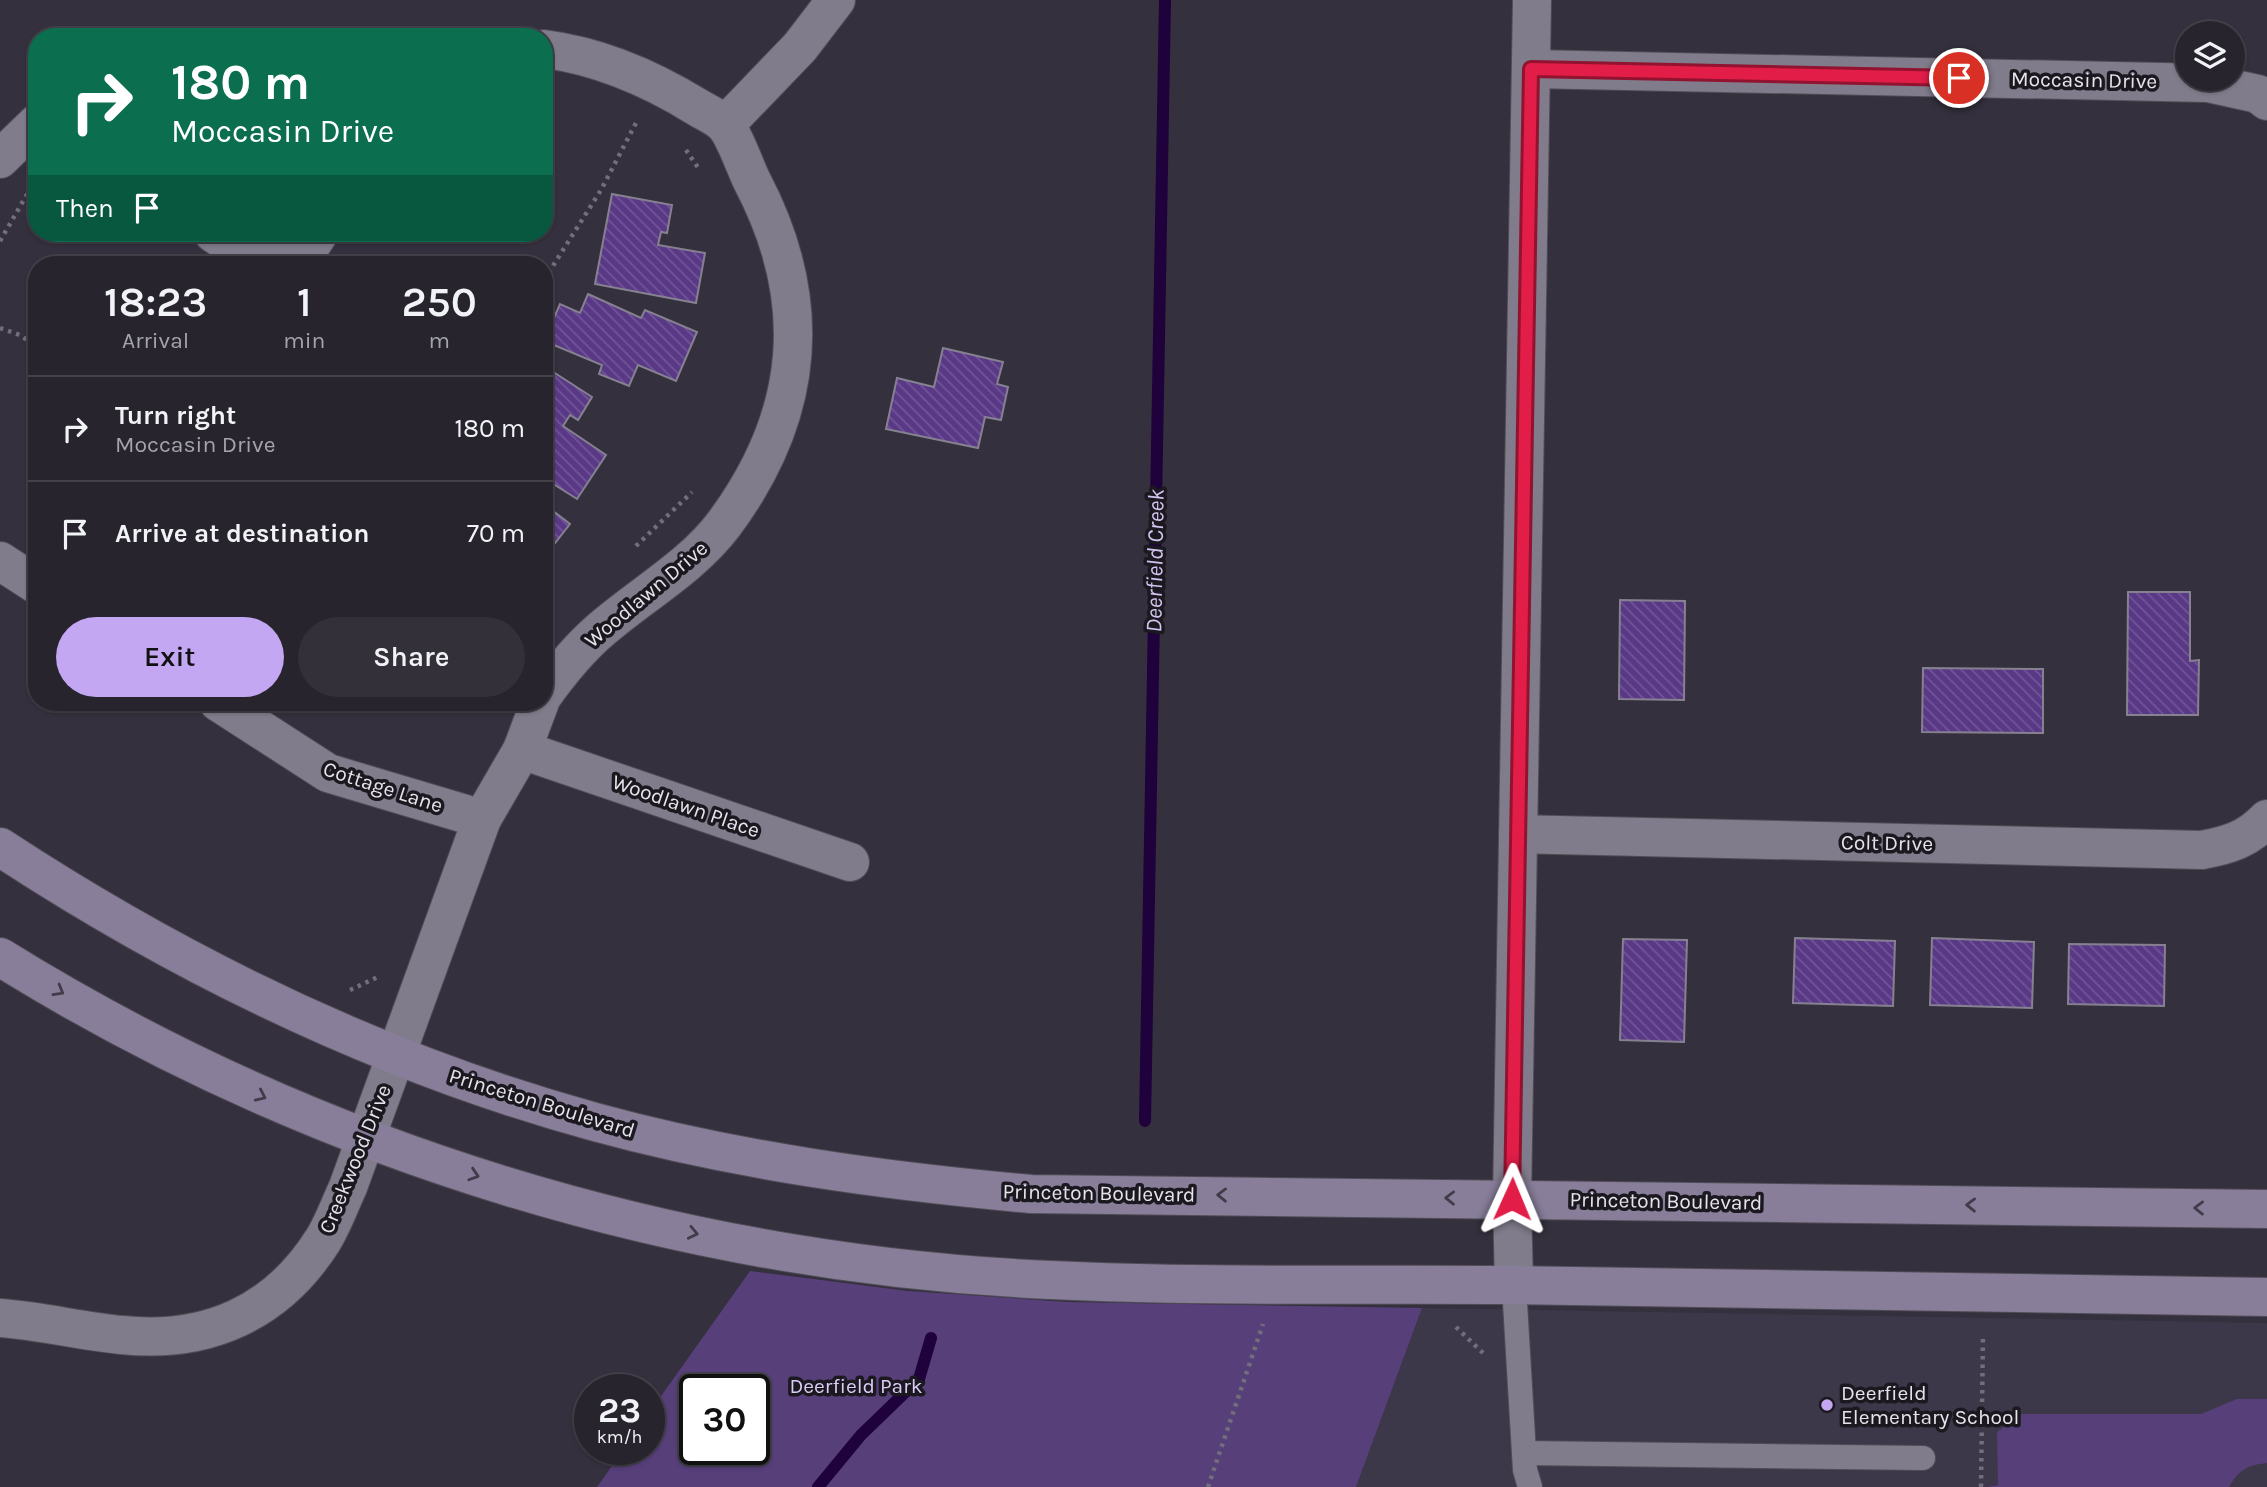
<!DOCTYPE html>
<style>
body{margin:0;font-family:Karla,sans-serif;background:#33303a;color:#f1f3f6;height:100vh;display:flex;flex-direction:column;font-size:26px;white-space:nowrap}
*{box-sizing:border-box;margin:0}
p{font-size:23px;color:#a4a4aa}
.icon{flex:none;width:38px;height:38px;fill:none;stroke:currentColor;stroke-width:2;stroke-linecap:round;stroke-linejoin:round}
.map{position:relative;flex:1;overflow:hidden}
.panel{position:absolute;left:28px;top:256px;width:525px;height:455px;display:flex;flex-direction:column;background:#27242e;border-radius:28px;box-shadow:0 2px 5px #0004,0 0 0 2px #43414a}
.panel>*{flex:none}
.top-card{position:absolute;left:28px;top:28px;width:525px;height:214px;border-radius:28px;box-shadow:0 2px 5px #0004,0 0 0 2px #43414a;background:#0b6e4f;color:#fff;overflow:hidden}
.fabs{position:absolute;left:2175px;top:21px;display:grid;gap:14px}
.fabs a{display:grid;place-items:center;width:70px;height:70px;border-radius:50%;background:#27242e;box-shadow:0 2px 5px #0004,0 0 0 2px #43414a;font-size:35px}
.speed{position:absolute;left:574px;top:1374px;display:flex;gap:14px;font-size:35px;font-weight:700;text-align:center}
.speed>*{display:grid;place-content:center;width:91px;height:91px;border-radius:50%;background:#27242e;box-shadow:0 2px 5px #0004,0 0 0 2px #43414a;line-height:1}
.speed small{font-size:18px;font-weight:400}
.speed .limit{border:4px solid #111;border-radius:10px;background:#fff;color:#111}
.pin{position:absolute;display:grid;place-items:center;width:60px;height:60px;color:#fff;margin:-30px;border:4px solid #fff;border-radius:50%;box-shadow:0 2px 7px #0007}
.me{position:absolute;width:77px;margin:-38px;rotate:1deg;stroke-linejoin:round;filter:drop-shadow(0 0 5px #0008)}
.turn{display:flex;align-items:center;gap:24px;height:147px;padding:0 28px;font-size:32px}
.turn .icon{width:91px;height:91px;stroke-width:2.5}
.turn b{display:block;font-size:49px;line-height:60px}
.then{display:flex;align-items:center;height:66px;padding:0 28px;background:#0003;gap:14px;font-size:26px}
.eta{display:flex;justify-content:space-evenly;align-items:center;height:119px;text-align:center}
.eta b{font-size:42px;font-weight:600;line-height:49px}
.primary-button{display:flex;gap:14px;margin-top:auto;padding:14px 28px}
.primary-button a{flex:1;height:80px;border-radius:42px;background:#c3a7f2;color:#111;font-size:28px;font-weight:600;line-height:80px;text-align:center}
.primary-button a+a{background:#33303a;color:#f1f3f6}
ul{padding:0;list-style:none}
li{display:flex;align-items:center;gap:21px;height:105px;padding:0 28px;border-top:2px solid #43414a}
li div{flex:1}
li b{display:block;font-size:26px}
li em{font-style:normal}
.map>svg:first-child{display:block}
.built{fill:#3d374a}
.park{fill:#573f7a;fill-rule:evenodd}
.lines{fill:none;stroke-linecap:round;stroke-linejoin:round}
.stream{stroke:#1f013b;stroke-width:12}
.building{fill:url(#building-back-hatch);stroke:#868190;stroke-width:2}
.lane-casing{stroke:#514d57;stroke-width:26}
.street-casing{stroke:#514d57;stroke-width:40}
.secondary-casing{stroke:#514d57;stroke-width:40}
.path{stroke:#726e7a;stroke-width:4.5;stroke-dasharray:3.5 5;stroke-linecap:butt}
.lane{stroke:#817c8b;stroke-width:24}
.street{stroke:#817c8b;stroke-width:38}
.secondary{stroke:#887e9a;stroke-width:38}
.oneway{stroke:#413c4a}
.route-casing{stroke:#92132f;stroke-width:18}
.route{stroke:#e11d48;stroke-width:12}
.poi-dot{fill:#c3a7f2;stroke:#1b191f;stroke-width:2.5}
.labels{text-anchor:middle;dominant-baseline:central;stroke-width:7;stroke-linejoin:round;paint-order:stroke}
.street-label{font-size:21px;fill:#e6e3ec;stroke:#1b191f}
.park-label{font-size:21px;fill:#dbccf9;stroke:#1b191f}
.poi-label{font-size:21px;fill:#e6e3ec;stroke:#1b191f;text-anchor:start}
.water-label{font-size:23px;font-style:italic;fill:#d2c3ef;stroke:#1b191f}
</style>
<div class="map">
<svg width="2267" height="1487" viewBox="0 0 2267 1487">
<defs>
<pattern id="building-back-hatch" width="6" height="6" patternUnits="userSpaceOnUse" patternTransform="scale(1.75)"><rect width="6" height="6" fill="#593886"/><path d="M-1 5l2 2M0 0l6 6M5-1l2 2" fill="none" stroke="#715597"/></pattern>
</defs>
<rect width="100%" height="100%" fill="#34303d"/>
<path class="built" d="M1422 1308 2267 1323V1487H1356Z"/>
<g class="park">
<path d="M750 1271 908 1291 1067 1302 1422 1308 1356 1487H597L624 1449H649V1413ZM695 1390H754V1449H695Z"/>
<path d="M2237 1399H2267V1463C2247 1465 2239 1470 2229 1487H1988L1998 1485 1997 1432 2022 1414H2201Z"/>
</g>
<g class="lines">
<g class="stream">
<path d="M1145 1121 1165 0"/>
<path d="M818 1487 861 1435 919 1379 931 1338"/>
</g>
</g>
<g class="building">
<path d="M612 194 672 205 667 233 661 232 658 245 705 253 696 303 595 284Z"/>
<path d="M588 294 641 318 645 310 697 332 676 381 638 365 629 386 599 374 602 365 544 341 560 304 580 313Z"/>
<path d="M943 348 1003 362 997 384 1008 387 1001 420 985 417 978 448 886 429 897 378 934 387Z"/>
<path d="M544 366 592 397 578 420 570 415 563 426 606 455 577 499 544 478Z"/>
<path d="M544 504 570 524 544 557Z"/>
<path d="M2128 592H2190V661L2199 660 2198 715H2127Z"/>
<path d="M1620 600 1685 601 1684 700 1619 699Z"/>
<path d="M1923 668 2043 669V733L1922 732Z"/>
<path d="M1795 938 1895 941 1893 1006 1793 1003Z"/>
<path d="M1932 938 2034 942 2032 1008 1930 1005Z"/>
<path d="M1623 939 1687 940 1684 1042 1620 1040Z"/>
<path d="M2069 944 2165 945 2164 1006 2068 1004Z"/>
</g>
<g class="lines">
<g class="lane-casing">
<g id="lane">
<path d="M1514 1286 1525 1470 1530 1487"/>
<path d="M1524 1453 1923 1458"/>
</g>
</g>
<g class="street-casing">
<g id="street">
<path d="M544 49C599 56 650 78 697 107 705 112 717 117 724 124 734 134 745 167 752 181 815 301 805 415 724 524 690 569 637 597 596 634 576 652 560 672 544 694"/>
<path d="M1531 69 2208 83 2258 94 2267 101"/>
<path d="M725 125 800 47 836 0"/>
<path d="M0 159 37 123"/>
<path d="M213 233C236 249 274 277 303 255 309 250 315 239 319 233"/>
<path d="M0 561 37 585"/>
<path d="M218 702 328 773 482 819"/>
<path d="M522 750 850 862"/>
<path d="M1518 834 2202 850C2229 845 2248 839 2267 819"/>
<path d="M1514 1286 1512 1199 1532 0"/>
<path d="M0 1318C41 1321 81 1331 122 1335 207 1344 277 1313 323 1240 333 1224 340 1204 348 1187L482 819 522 750 540 702"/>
</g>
</g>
<g class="secondary-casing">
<g id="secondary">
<path d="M0 847C183 967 384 1064 595 1122 737 1161 885 1181 1031 1194L2267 1209"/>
<path d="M0 957C314 1152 681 1264 1051 1280 1202 1287 1355 1284 1507 1285 1760 1289 2014 1293 2267 1297"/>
</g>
</g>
<g class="path">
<path d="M686 150 699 169"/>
<path d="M0 241 29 191"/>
<path d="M544 280 601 190 637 121"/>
<path d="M0 328 20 335 37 347"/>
<path d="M636 546 692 492"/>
<path d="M350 990 380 976"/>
<path d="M1456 1327 1483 1353"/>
<path d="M1208 1487 1263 1324"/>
<path d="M1981 1487 1983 1334"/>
</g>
<use href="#lane" class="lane"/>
<use href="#street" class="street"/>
<use href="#secondary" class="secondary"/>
</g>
<defs><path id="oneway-chevron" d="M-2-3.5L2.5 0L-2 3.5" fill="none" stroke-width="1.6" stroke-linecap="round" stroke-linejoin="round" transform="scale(1.75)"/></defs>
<g class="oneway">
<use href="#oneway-chevron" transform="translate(59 991) rotate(30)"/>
<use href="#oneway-chevron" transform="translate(261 1096) rotate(25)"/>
<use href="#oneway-chevron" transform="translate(474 1175) rotate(18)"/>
<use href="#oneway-chevron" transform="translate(1222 1195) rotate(-179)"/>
<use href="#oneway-chevron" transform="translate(1450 1198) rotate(-179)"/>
<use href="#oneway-chevron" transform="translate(1971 1205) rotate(-179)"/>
<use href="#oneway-chevron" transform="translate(2199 1208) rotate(-179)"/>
<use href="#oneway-chevron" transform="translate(693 1233) rotate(12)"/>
</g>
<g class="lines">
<g class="route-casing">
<path id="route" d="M1512 1199 1531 69 1959 78"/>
</g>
<use href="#route" class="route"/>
</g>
<circle class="poi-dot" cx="1827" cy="1405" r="7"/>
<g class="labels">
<g class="street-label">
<text transform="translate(2084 80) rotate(1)">Moccasin Drive</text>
<text transform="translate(646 594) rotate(-40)">Woodlawn Drive</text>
<text transform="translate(383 787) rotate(18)">Cottage Lane</text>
<text transform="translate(686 806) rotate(19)">Woodlawn Place</text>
<text transform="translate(1887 843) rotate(1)">Colt Drive</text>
<text transform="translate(542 1103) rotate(17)">Princeton Boulevard</text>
<text transform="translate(355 1159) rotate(-68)">Creekwood Drive</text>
<text transform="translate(1099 1193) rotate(1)">Princeton Boulevard</text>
<text transform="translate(1666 1201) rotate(1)">Princeton Boulevard</text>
</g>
<g class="park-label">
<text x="856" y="1386">Deerfield Park</text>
</g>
<g class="poi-label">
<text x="1841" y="1393">Deerfield<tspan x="1841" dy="24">Elementary School</tspan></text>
</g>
<g class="water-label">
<text transform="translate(1155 561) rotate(-89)">Deerfield Creek</text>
</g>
</g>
</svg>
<div class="fabs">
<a><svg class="icon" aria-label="layers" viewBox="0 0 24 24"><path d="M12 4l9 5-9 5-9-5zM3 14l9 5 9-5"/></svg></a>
</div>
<div class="speed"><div>23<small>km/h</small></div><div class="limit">30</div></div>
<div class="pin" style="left:1959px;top:78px;background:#d93025"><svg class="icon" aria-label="arrive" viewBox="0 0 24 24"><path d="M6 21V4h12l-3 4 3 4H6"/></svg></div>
<svg class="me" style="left:1512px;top:1199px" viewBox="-20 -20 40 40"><path d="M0-17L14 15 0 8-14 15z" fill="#e11d48" stroke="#fff" stroke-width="4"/></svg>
<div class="top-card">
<div class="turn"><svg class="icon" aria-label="right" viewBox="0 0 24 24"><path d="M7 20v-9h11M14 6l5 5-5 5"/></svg><div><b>180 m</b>Moccasin Drive</div></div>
<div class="then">Then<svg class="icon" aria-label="arrive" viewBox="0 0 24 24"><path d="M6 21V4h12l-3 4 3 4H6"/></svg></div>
</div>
<section class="panel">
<div class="eta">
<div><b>18:23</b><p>Arrival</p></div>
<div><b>1</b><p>min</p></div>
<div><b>250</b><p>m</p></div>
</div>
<ul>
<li><svg class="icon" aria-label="right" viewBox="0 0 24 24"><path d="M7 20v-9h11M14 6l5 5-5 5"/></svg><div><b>Turn right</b><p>Moccasin Drive</p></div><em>180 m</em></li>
<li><svg class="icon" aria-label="arrive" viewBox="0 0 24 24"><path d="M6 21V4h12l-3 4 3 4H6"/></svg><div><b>Arrive at destination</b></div><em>70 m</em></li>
</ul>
<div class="primary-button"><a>Exit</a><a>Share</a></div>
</section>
</div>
